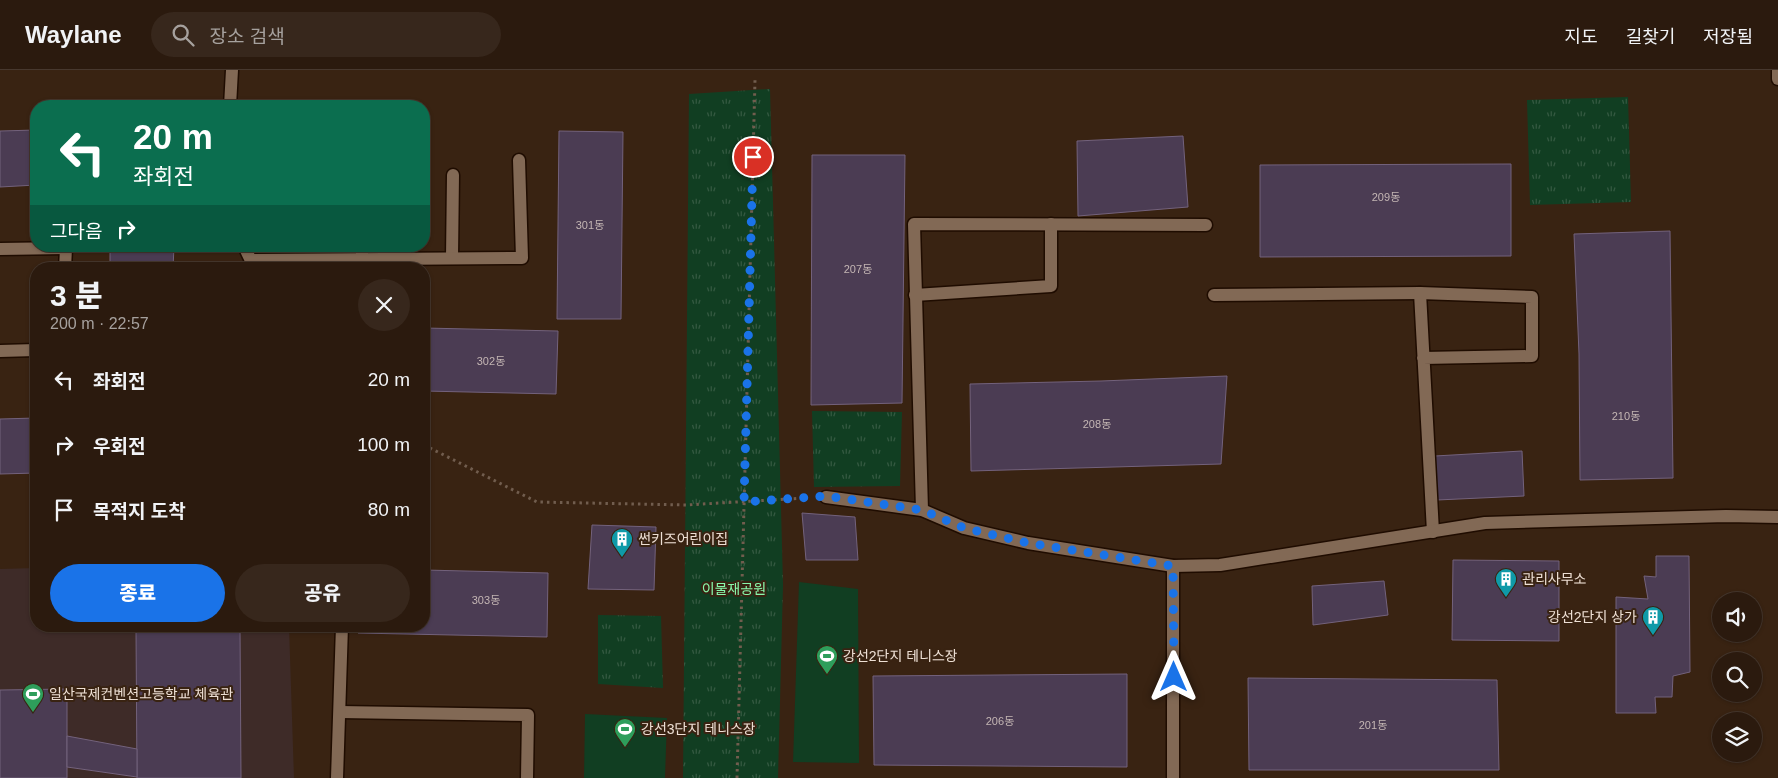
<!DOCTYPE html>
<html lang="ko">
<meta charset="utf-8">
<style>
body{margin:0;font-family:Arial,"Noto Sans KR",sans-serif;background:#37271c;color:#f1f3f6;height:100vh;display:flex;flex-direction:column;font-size:19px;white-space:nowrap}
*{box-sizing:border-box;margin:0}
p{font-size:16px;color:#a6a19e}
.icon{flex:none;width:28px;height:28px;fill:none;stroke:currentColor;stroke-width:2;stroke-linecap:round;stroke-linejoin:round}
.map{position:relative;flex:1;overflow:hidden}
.drawer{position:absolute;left:30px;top:192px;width:400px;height:370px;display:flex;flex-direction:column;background:#2b1a0e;border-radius:20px;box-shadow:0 1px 4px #0004,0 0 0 1px #47382e}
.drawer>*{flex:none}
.banner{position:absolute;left:30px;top:30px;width:400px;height:152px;border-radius:20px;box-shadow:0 1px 4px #0004,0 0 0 1px #47382e;background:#0b6e4f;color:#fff;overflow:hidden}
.fabs{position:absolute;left:1712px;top:522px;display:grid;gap:10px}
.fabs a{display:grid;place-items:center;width:50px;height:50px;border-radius:50%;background:#2b1a0e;box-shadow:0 1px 4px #0004,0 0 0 1px #47382e;font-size:25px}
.pin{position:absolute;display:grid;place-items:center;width:42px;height:42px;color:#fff;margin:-21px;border:2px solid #fff;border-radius:50%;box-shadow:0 1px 5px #0007}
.me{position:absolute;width:55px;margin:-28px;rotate:0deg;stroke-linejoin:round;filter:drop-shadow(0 0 4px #0008)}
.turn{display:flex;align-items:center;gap:18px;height:105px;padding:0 20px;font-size:22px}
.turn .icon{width:65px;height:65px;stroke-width:2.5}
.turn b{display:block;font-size:35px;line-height:42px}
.then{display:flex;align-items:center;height:48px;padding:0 20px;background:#0003;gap:10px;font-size:19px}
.round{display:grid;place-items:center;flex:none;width:52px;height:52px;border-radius:26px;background:#37271c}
.head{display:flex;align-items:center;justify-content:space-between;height:85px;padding:0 20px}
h1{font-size:30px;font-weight:800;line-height:38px}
.action{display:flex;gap:10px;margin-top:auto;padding:10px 20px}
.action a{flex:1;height:58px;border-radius:30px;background:#1a73e8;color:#fff;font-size:20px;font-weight:800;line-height:58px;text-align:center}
.action a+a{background:#37271c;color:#f1f3f6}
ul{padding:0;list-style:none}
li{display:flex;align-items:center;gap:15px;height:65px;padding:0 20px}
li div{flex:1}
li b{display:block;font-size:19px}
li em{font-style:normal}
header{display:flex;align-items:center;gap:30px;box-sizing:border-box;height:70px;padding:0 25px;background:#2b1a0e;border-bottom:1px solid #47382e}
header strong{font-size:24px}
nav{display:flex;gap:28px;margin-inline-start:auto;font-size:18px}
.search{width:350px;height:45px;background:#37271c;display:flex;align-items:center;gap:12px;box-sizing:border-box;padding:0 18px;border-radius:28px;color:#a6a19e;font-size:19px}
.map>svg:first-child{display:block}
.education{fill:#3e2b28}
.grass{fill:url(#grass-tufts)}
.pitch{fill:#113e22}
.building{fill:#4b3c53;stroke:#73627c}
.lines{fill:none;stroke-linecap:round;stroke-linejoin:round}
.service-casing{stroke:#1f0c00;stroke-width:15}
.secondary-casing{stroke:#1f0c00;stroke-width:15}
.path{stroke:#715d4e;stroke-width:3;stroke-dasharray:2.5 4;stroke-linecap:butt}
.service{stroke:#826955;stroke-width:12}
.secondary{stroke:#826955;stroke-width:12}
.route{stroke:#1a73e8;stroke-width:9;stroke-dasharray:0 16.2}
.labels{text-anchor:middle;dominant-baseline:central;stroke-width:4;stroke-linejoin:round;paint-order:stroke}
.number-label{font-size:11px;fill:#c4b6b4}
.poi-label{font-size:14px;fill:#eddfd4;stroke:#392312;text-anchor:start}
.park-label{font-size:14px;fill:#88f7ab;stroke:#392312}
</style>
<header>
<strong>Waylane</strong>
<div class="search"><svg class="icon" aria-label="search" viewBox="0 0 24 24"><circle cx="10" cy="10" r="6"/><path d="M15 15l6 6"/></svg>장소 검색</div>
<nav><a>지도</a><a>길찾기</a><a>저장됨</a></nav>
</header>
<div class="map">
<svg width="1778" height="708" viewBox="0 0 1778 708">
<defs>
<pattern id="grass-tufts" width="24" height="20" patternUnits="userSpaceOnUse" patternTransform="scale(1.25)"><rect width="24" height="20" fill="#113e22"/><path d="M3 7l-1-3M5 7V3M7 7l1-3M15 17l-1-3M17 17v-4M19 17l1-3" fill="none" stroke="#345941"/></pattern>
</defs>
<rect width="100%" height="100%" fill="#392312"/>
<path class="education" d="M36 498V556H289L294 708H0V499Z"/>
<g class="grass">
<path d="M770 19 783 515 778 708H683L689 24Z"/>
<path d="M1628 27 1631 132 1530 135 1527 30Z"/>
<path d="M812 341 902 342 900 416 814 417Z"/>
<path d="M598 545 661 546 663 618 598 614Z"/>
</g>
<g class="pitch">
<path d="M799 512 858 519 859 693 793 692Z"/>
<path d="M585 644 667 648 665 708H584Z"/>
</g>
<g class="building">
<path d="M36 60V115L0 117V61Z"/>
<path d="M559 61 623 62 621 249H557Z"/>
<path d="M1183 66 1188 137 1078 146 1077 71Z"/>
<path d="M812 85H905L902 333 811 335Z"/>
<path d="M1511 94V186L1260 187V95Z"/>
<path d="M1670 161 1673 408 1580 410 1579 284 1574 164Z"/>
<path d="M110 176H174L173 199H110Z"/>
<path d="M424 258 558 261 556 324 424 321Z"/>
<path d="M1227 306 1221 394 971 401 970 314 1101 311Z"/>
<path d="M36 348V403L0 404V349Z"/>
<path d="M1522 381 1524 426 1437 430 1435 386Z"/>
<path d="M802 443 855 447 858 490H806Z"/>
<path d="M592 455 656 457 654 520 588 519Z"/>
<path d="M1656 486H1689L1690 602 1673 606 1672 627H1655L1656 643H1616V527L1648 529 1644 506 1656 507Z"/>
<path d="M1453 490 1559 491V571L1452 570Z"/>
<path d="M424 500 548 503 547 567 358 563 359 556H424Z"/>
<path d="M1384 511 1388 545 1313 555 1312 516Z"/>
<path d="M240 558 241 708H137L136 559Z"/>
<path d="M1127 604V697L874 695 873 606Z"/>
<path d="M1248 608 1497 610 1499 700H1249Z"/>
<path d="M67 619V708H0V620Z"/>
<path d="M67 666 137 679V707L67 697Z"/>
</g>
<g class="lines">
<g class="service-casing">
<g id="service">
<path d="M230 36 232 0"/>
<path d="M244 176 254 197"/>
<path d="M0 179 66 178 68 176"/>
<path d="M452 188 453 105"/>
<path d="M362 189V176"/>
<path d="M251 190 522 188 519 90"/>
<path d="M65 199 66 178"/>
<path d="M915 225 1051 216V154"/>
<path d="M1214 225 1420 223"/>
<path d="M0 281 36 280"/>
<path d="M1423 288 1532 286V227L1420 223 1433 462"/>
<path d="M826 427 922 440 964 458 1028 473 1173 496 1220 495 1485 453 1726 446 1778 447"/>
<path d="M922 440 914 154 1206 155"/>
<path d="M340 642 528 645 527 708"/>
<path d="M337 708 342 556"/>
<path d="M1173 708V496"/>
</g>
</g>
<g class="secondary-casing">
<path id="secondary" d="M1778 0V9"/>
</g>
<g class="path">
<path d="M424 375 537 432 686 435 805 428"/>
<path d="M737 708 755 10"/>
</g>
<use href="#service" class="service"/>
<use href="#secondary" class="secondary"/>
</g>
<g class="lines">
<path class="route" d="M753 87 744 432 826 426 922 440 964 458 1028 473 1173 496 1174 607"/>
</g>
<defs>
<g id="building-pin" transform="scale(1.125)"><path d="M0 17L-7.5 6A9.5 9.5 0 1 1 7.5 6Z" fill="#0f9aa8" stroke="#392312"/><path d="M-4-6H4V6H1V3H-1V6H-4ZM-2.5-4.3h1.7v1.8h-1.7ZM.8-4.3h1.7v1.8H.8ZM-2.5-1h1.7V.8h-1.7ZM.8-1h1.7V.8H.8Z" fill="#fff"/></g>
<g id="stadium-pin" transform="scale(1.125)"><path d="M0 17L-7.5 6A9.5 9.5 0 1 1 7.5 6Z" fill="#2e9e5b" stroke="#392312"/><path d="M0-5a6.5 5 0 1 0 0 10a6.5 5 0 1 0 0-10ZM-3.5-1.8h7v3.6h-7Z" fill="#fff"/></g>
</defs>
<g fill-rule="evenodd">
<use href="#building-pin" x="622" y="469"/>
<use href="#building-pin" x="1506" y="509"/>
<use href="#building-pin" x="1653" y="547"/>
<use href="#stadium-pin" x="827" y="586"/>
<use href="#stadium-pin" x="33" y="624"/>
<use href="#stadium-pin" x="625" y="659"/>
</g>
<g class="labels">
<g class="number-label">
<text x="1386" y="127">209동</text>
<text x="590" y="155">301동</text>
<text x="858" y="199">207동</text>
<text x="491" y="291">302동</text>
<text x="1626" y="346">210동</text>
<text x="1097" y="354">208동</text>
<text x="486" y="530">303동</text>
<text x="1000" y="651">206동</text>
<text x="1373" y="655">201동</text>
</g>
<g class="poi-label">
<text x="638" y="469">썬키즈어린이집</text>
<text x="1522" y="509">관리사무소</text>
<text x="1637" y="547" text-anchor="end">강선2단지 상가</text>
<text x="843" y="586">강선2단지 테니스장</text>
<text x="49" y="624">일산국제컨벤션고등학교 체육관</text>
<text x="641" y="659">강선3단지 테니스장</text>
</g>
<g class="park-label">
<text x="734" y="519">이물재공원</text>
</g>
</g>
</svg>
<div class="fabs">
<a><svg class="icon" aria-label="sound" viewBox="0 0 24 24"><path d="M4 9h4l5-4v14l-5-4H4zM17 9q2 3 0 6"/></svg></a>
<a><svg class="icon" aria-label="search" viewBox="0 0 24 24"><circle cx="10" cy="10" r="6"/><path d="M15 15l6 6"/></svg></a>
<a><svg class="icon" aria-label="layers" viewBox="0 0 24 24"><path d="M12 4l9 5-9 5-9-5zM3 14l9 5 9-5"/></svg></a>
</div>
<div class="pin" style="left:753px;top:87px;background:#d93025"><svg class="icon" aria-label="arrive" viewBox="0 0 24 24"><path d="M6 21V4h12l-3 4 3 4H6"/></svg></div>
<svg class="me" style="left:1174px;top:607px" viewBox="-20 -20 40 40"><path d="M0-17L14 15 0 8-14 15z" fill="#1a73e8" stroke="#fff" stroke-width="4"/></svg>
<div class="banner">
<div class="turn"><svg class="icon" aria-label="left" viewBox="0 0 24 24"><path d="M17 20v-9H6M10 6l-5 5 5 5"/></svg><div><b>20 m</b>좌회전</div></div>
<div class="then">그다음<svg class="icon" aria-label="right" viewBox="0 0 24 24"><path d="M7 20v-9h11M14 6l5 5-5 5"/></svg></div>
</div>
<section class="drawer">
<div class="head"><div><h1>3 분</h1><p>200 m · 22:57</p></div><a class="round"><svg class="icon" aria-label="close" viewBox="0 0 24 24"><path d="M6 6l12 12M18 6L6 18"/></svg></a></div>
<ul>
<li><svg class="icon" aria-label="left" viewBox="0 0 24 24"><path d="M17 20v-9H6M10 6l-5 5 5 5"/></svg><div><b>좌회전</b></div><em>20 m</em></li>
<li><svg class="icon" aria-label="right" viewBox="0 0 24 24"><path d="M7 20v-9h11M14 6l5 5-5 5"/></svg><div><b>우회전</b></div><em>100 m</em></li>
<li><svg class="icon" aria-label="arrive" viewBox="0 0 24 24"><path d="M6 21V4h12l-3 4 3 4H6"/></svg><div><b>목적지 도착</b></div><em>80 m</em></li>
</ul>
<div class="action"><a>종료</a><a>공유</a></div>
</section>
</div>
